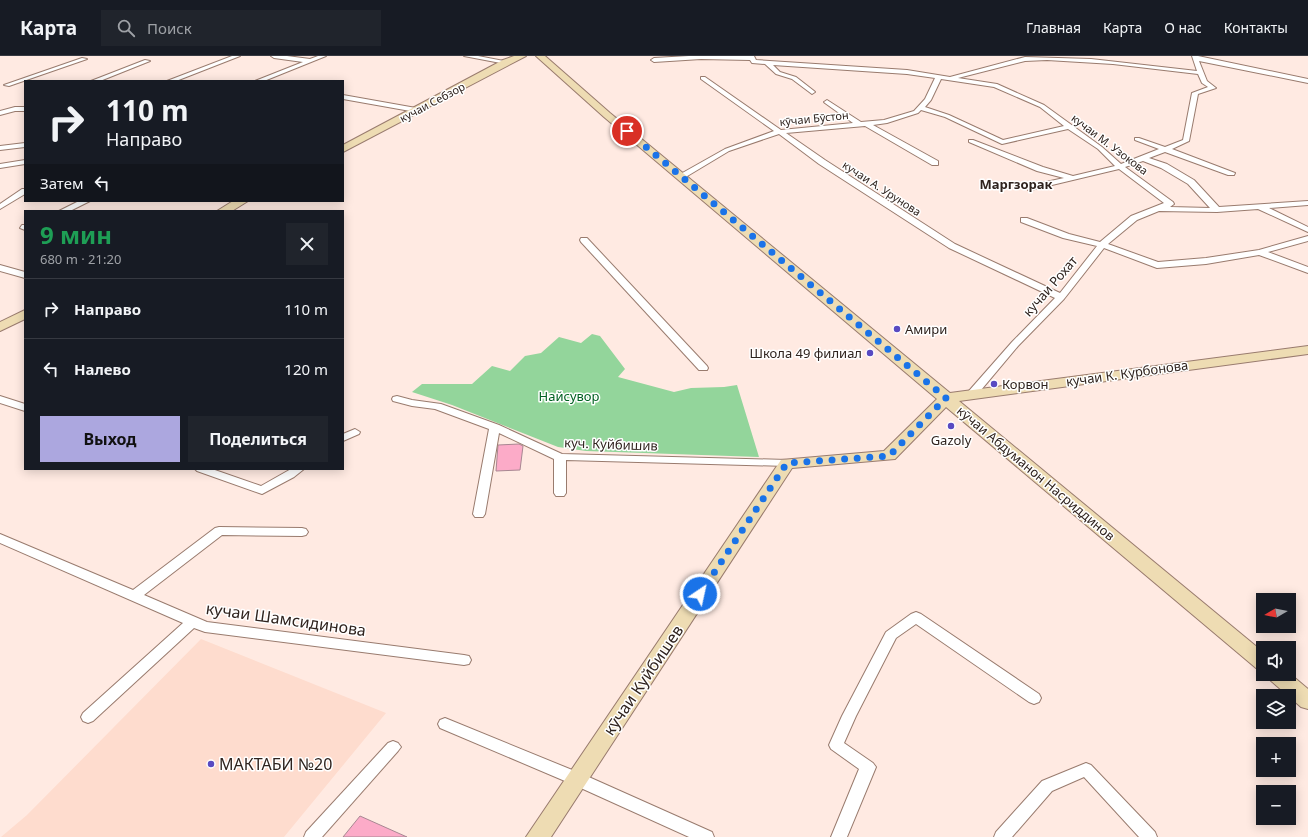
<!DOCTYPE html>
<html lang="ru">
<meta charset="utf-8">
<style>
body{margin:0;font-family:"Noto Sans",sans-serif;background:#20242c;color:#f1f3f6;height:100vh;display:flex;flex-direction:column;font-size:15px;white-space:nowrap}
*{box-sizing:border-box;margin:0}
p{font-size:13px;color:#9ea1a6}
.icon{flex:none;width:22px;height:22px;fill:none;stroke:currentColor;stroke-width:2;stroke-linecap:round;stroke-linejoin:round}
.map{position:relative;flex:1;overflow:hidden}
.sheet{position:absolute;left:24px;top:154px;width:320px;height:260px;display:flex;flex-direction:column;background:#171b24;border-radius:0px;box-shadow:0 2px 10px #0003}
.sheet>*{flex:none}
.guide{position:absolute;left:24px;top:24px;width:320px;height:122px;border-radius:0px;box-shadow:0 2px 10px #0003;background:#171b24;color:#f1f3f6;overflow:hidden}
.needle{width:26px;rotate:260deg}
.fabs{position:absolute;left:1256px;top:537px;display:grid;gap:8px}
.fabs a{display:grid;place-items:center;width:40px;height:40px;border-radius:0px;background:#171b24;box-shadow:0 2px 10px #0003;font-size:20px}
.pin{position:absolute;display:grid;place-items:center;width:34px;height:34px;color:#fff;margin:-17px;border:2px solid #fff;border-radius:50%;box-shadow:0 1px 4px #0007}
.me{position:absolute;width:44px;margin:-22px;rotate:34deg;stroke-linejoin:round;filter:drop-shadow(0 0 3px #0008)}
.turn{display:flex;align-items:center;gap:14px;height:84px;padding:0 16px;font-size:18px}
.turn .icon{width:52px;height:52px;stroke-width:2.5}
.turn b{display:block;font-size:28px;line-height:34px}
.then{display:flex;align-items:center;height:38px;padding:0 16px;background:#0003;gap:8px;font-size:15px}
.round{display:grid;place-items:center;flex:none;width:42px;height:42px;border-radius:0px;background:#20242c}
.summary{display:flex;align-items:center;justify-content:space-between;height:68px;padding:0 16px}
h1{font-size:24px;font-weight:700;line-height:30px;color:#1e9e55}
.action{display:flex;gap:8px;margin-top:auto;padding:8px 16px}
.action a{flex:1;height:46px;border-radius:0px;background:#aca7df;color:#111;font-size:16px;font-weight:700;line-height:46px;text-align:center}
.action a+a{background:#20242c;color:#f1f3f6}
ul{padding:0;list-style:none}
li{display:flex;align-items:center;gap:12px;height:60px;padding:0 16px;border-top:1px solid #363941}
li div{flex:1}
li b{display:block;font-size:15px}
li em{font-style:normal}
header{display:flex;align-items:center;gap:24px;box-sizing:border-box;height:56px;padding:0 20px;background:#171b24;border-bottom:1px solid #363941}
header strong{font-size:19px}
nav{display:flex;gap:22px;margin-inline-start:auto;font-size:14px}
.search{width:280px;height:36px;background:#20242c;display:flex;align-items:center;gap:10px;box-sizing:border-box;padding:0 14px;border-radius:0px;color:#9ea1a6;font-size:15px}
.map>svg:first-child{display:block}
.built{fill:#fedcce}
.green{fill:#93d59b}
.building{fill:#fcabc8;stroke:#a88792}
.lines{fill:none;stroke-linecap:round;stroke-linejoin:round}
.street-casing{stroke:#997b6e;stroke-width:2}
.secondary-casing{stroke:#997b6e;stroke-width:2}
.street{fill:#fff;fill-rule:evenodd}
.secondary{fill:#eedcb3;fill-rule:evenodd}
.route{stroke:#1a73e8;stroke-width:7;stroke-dasharray:0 12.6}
.poi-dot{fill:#584ac2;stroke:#fff;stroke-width:1.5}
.labels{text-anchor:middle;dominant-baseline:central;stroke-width:3;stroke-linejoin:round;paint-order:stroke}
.far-street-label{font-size:11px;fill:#2f231e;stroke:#fff}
.far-quarter-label{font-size:13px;font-weight:bold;fill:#2f231e;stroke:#fff}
.street-label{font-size:13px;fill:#2f231e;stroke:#fff}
.poi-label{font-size:13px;fill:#2f231e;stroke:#fff;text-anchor:start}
.park-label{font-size:13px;fill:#006121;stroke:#fff}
.near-street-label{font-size:16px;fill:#2f231e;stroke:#fff}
.near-poi-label{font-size:16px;fill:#2f231e;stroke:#fff;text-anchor:start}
</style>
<header>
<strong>Карта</strong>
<div class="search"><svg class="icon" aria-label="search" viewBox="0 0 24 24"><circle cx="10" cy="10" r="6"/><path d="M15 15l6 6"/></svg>Поиск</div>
<nav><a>Главная</a><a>Карта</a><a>О нас</a><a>Контакты</a></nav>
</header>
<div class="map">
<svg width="1308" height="781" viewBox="0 0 1308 781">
<rect width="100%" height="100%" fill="#ffeae2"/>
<path class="built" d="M201 583 386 657 284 781H1L27 759Z"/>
<path class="green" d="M592 278 600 280 625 313 618 321 674 336 691 332 724 331 737 329 759 401 586 395 558 391 452 349 412 336 422 328H472L492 310 510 315 525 300 541 297 559 281 581 287Z"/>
<g class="building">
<path d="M519 388 523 390 520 414 496 415 498 389Z"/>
<path d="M360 760 407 781H343Z"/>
</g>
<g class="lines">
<g class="street-casing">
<g id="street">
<path d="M232 0H240L176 25H167Z"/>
<path d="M271 0H287L310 3 318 0H326L264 25H255L303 6 274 2Z"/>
<path d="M464 0H478L509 6 506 8Z"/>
<path d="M689 0H754L756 4 907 14 950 21 1025 1 1091 3 1197 15 1192 0H1198L1308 23V27L1199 5 1207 25 1216 32 1198 38 1189 85 1172 93 1235 117 1234 119H1228L1165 96 1149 102 1167 108 1194 124 1219 151 1308 145V149L1269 152 1308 171V176L1258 153 1217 156 1159 155 1137 164 1108 188 1158 206 1206 202 1259 194 1308 180V185L1268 196 1308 211V217L1259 199 1206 208 1157 212 1104 192 1064 243 1018 290 976 340H968L967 338 968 336 1012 286 1055 242 949 192 819 108 779 78 729 95 684 122H678L677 120 725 93 774 75 701 23V21H705L781 74 853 67 825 47 824 46 827 44 861 66 884 64 914 55 925 43 935 22 907 18 773 9 780 16 796 21 814 35 815 36 812 38 792 23 776 18 765 8 752 7 750 4 701 3 654 6 651 4 654 2ZM1047 4 1113 8 1198 18 1202 27 1208 31 1192 37 1183 84 1165 91 1139 82H1135V84L1159 93 1121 108 1102 91 1044 49 997 28 958 22 1025 5ZM941 23 994 31 1040 51 1064 70 1003 84 949 59 925 51 931 44ZM921 54 945 61 1002 88 1068 73 1098 93 1115 110 1073 120 1043 111 973 84H969V86L1037 115 1064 122 1028 130V134H1031L1119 113 1164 147 1131 160 1100 186 1069 178 1027 162H1021V166L1063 182 1097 190 1060 237 955 188 825 104 786 77 865 70 932 109H938V105L873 69 887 67 918 57ZM1143 105 1161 112 1188 128 1210 152 1170 151 1174 148 1173 146 1125 111Z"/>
<path d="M82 2 87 3 9 30 4 29Z"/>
<path d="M145 4 150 5 100 25H91Z"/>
<path d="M343 39 416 52 419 54 416 56 343 43Z"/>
<path d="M15 51H25V55H15L0 59V55Z"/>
<path d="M25 87V91L0 94V90Z"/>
<path d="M25 104V108L0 112V108Z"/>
<path d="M22 133H25V138L0 153V148Z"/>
<path d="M79 145H90L70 155H59Z"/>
<path d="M22 169H25V174L20 172Z"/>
<path d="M581 182H587L707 310 708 312 707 314H699L581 186 580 184Z"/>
<path d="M0 209 25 216V222L0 215Z"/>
<path d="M0 340 25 348V355L0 347Z"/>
<path d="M397 340 412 344 441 348 499 369 562 398 787 404 793 407 787 410 566 404V437L564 440H556L554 437V403L499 377 485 458 483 461H475L473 458 489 373 435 353 412 350 393 345 392 343 393 341Z"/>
<path d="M355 373 360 376 359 378 343 385V378Z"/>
<path d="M195 413H212L261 430 291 413H304L294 421 262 438 197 415Z"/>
<path d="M219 471 302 472 306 473 308 476 306 479 302 480 222 479 144 539 207 566 464 599 469 600 471 604 469 608 464 609 205 576 194 572 93 665 88 667 83 665 81 661 83 657 183 567 0 487V478L133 534 215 472Z"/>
<path d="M916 556 921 558 1039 638 1041 642 1039 646 1034 648 1029 646 916 568 896 582 856 660 844 687 873 707 876 711 847 781H831L859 713 831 693 829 689 842 660 886 576 911 558Z"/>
<path d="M445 662 582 718 712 776 714 781H689L572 728 440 672 438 668 440 664Z"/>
<path d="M393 685 398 687 401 691 398 695 322 781H304L306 776 388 687Z"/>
<path d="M1086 707 1091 709 1155 776 1157 781H1139L1084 721 1052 735 1012 781H994L996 776 1042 725Z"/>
</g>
</g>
<g class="secondary-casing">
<g id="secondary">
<path d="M514 0H526L343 96V89L503 4Z"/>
<path d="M536 0H545L610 57 950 337 1308 290V298L959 345 1263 596V615L1256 612 946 351 895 403 792 412 551 781H526L781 404 884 395 937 343 604 61Z"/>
<path d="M233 145H248L232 155H217Z"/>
<path d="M25 254V263L0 275V266Z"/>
<path d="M1289 617 1308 633V653L1301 651 1269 623 1266 618Z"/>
</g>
</g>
<use href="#street" class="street"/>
<use href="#secondary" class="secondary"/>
</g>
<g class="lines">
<path class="route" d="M627 75 946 342 889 400 787 407 700 538"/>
</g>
<g class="poi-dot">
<circle cx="897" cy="273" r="4"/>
<circle cx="870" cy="297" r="4"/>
<circle cx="994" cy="328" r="4"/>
<circle cx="951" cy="370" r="4"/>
<circle cx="211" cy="708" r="4"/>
</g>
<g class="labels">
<g class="far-street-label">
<text transform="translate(432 46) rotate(-28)">кучаи Себзор</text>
<text transform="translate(814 62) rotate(-6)">кӯчаи Бӯстон</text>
<text transform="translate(1110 88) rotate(37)">кучаи М. Узокова</text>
<text transform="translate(882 132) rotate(33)">кучаи А. Урунова</text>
</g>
<g class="far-quarter-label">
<text x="1016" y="128">Маргзорак</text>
</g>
<g class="street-label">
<text transform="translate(1050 230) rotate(-49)">кучаи Рохат</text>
<text transform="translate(1127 317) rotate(-8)">кучаи К. Курбонова</text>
<text transform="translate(611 388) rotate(2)">куч. Куйбишив</text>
<text transform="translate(1036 417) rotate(40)">кӯчаи Абдуманон Насриддинов</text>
</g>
<g class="poi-label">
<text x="905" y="273">Амири</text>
<text x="862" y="297" text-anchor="end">Школа 49 филиал</text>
<text x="1002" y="328">Корвон</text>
<text x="951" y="384" text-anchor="middle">Gazoly</text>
</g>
<g class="park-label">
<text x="569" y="340">Найсувор</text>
</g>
<g class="near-street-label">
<text transform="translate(286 563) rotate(8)">кучаи Шамсидинова</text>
<text transform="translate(643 624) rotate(-56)">кӯчаи Куйбишев</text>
</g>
<g class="near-poi-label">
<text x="219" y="708">МАКТАБИ №20</text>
</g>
</g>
</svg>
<div class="fabs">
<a><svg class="needle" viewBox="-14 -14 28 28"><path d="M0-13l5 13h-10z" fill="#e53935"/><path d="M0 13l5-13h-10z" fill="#9ea1a6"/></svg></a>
<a><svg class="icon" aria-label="sound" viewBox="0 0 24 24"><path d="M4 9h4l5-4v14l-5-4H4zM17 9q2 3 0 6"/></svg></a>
<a><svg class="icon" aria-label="layers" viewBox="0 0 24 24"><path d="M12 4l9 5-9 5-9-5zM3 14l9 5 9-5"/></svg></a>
<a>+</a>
<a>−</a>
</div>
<div class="pin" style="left:627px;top:75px;background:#d93025"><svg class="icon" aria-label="arrive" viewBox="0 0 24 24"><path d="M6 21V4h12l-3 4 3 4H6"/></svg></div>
<svg class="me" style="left:700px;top:538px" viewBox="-20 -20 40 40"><circle r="17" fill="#1a73e8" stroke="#fff" stroke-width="3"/><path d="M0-11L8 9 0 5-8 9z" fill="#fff"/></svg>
<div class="guide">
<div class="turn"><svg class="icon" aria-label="right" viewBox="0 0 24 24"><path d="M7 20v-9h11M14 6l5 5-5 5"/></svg><div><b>110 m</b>Направо</div></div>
<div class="then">Затем<svg class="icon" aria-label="left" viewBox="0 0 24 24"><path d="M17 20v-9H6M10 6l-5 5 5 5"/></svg></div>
</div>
<section class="sheet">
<div class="summary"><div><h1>9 мин</h1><p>680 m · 21:20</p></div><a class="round"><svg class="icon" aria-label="close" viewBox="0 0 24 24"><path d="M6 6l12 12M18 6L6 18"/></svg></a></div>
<ul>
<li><svg class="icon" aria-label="right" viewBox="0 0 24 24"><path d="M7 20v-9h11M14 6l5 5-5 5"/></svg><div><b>Направо</b></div><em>110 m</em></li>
<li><svg class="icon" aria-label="left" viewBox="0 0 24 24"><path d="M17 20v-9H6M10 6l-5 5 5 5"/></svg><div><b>Налево</b></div><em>120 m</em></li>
</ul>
<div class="action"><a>Выход</a><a>Поделиться</a></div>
</section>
</div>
